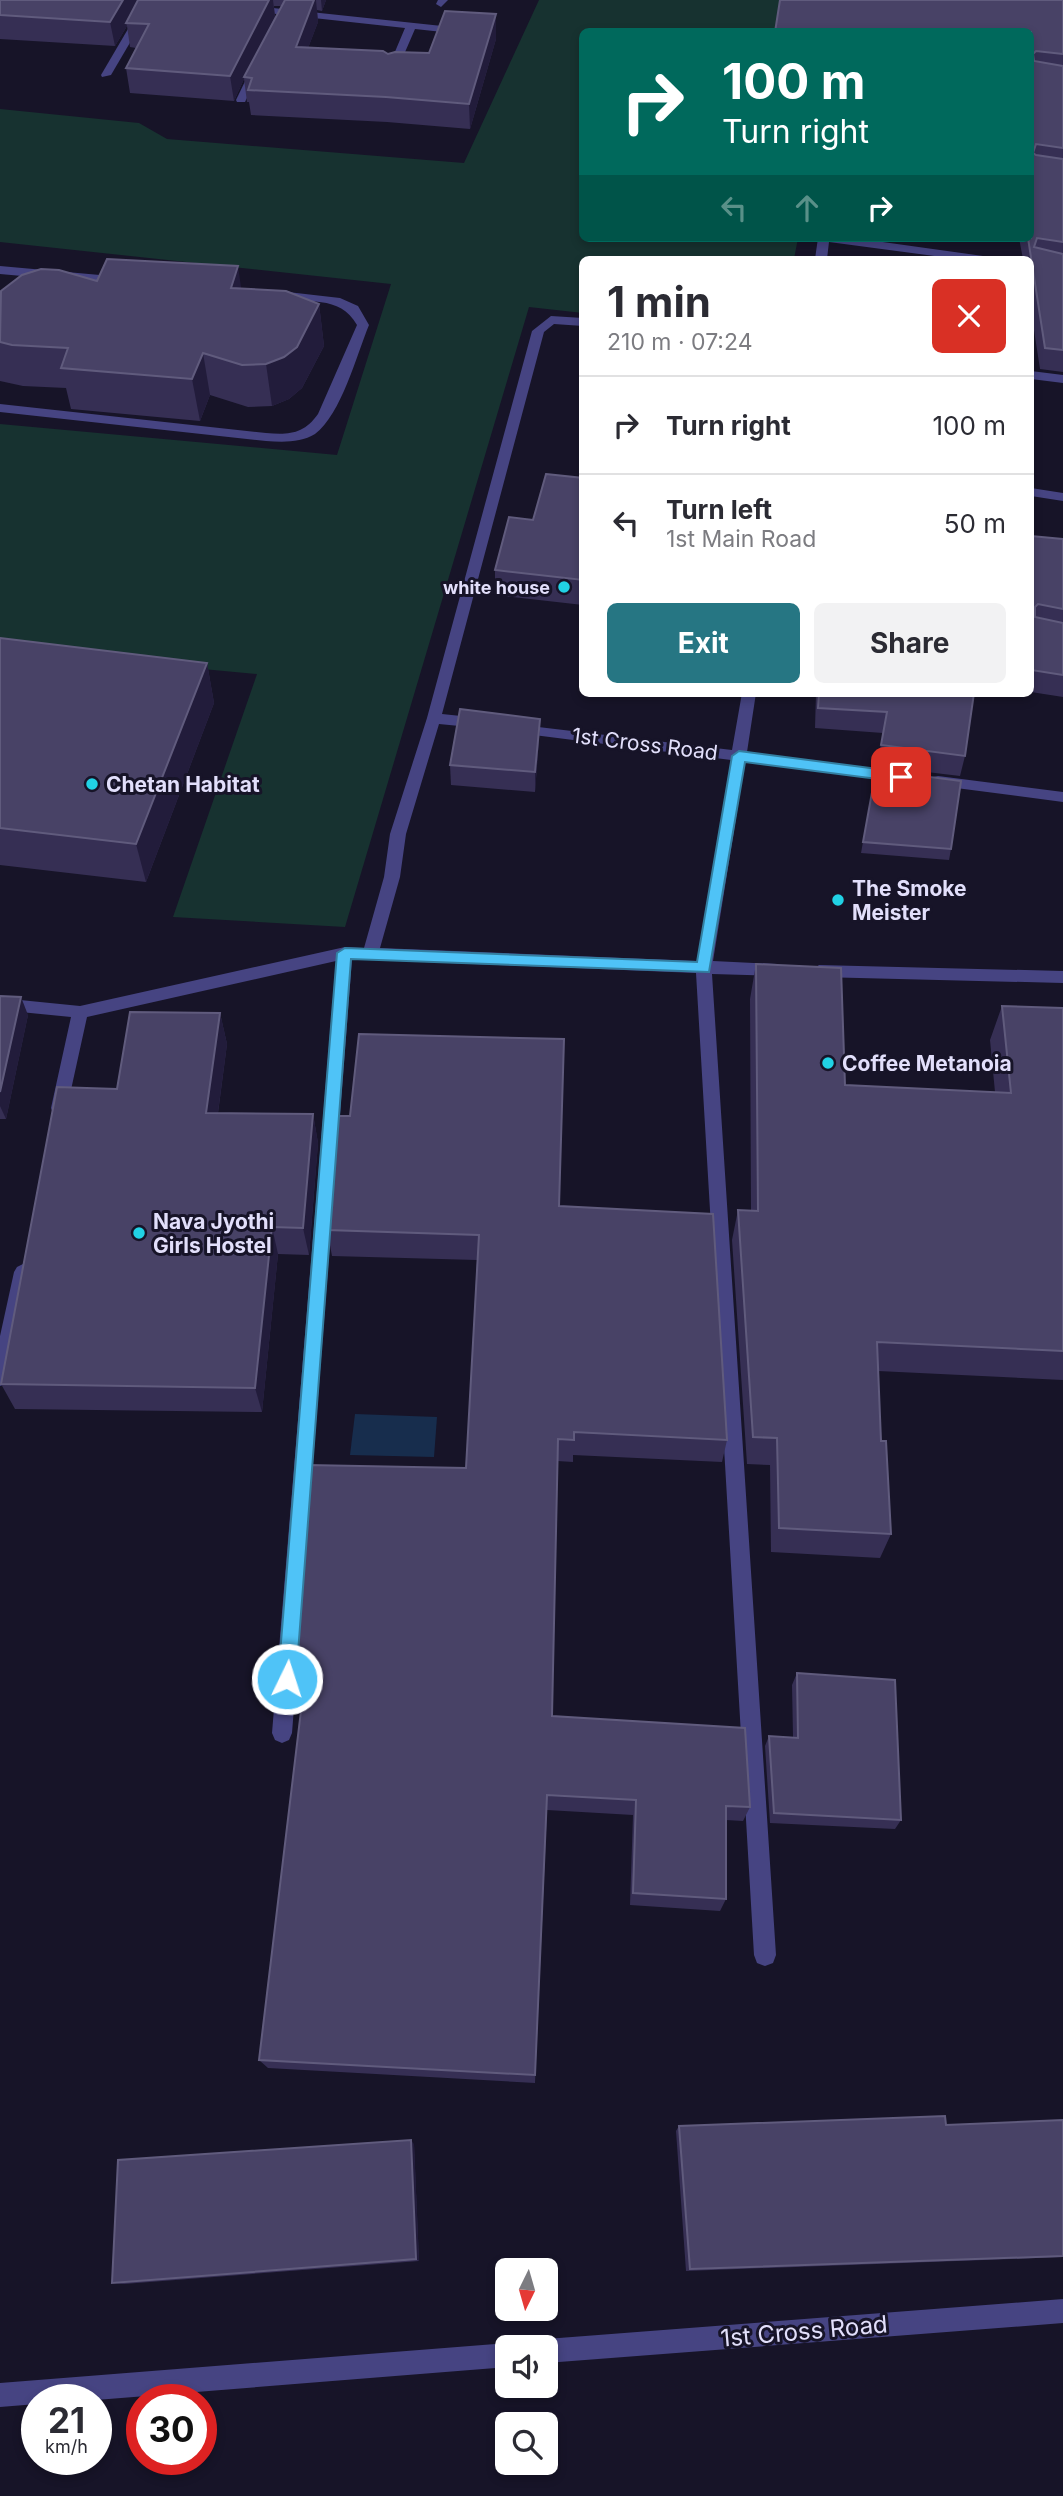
<!DOCTYPE html>
<meta charset="utf-8">
<style>
body{margin:0;font-family:Inter,sans-serif;background:#f2f2f3;color:#2b2b33;height:100vh;display:flex;flex-direction:column;font-size:26px;white-space:nowrap}
*{box-sizing:border-box;margin:0}
p{font-size:23px;color:#7c7c81}
.icon{flex:none;width:38px;height:38px;fill:none;stroke:currentColor;stroke-width:2;stroke-linecap:round;stroke-linejoin:round}
.map{position:relative;flex:1;overflow:hidden}
.side{position:absolute;left:579px;top:256px;width:455px;height:441px;display:flex;flex-direction:column;background:#fff;border-radius:10px;box-shadow:0 4px 10px #0003}
.side>*{flex:none}
.hud{position:absolute;left:579px;top:28px;width:455px;height:214px;border-radius:10px;box-shadow:0 4px 10px #0003;background:#00695c;color:#fff;overflow:hidden}
.needle{width:46px;rotate:185deg}
.tools{position:absolute;left:495px;top:2258px;display:grid;gap:14px}
.tools a{display:grid;place-items:center;width:63px;height:63px;border-radius:10px;background:#fff;box-shadow:0 4px 10px #0003;font-size:35px}
.speed{position:absolute;left:21px;top:2384px;display:flex;gap:14px;font-size:35px;font-weight:700;text-align:center}
.speed>*{display:grid;place-content:center;width:91px;height:91px;border-radius:50%;background:#fff;box-shadow:0 4px 10px #0003;line-height:1}
.speed small{font-size:18px;font-weight:400}
.speed .limit{border:10px solid #d22;background:#fff;color:#111}
.pin{position:absolute;display:grid;place-items:center;width:60px;height:60px;color:#fff;margin:-30px;border-radius:14px;box-shadow:0 4px 10px #0006}
.me{position:absolute;width:77px;margin:-38px;rotate:4deg;stroke-linejoin:round;filter:drop-shadow(0 0 5px #0008)}
.turn{display:flex;align-items:center;gap:24px;height:147px;padding:0 28px;font-size:32px}
.turn .icon{width:91px;height:91px;stroke-width:2.5}
.turn b{display:block;font-size:49px;line-height:60px}
.lanes{display:flex;align-items:center;height:66px;padding:0 28px;background:#0003;justify-content:center;gap:35px;direction:ltr}
.lanes .off{opacity:.35}
.round{display:grid;place-items:center;flex:none;width:74px;height:74px;border-radius:10px;background:#f2f2f3}
.headline{display:flex;align-items:center;justify-content:space-between;height:119px;padding:0 28px}
h1{font-size:42px;font-weight:700;line-height:52px}
.cta{display:flex;gap:14px;margin-top:auto;padding:14px 28px}
.cta a{flex:1;height:80px;border-radius:10px;background:#267683;color:#fff;font-size:28px;font-weight:700;line-height:80px;text-align:center}
.cta a+a{background:#f2f2f3;color:#2b2b33}
ul{padding:0;list-style:none}
li{display:flex;align-items:center;gap:21px;height:98px;padding:0 28px;border-top:2px solid #e1e1e2}
li div{flex:1}
li b{display:block;font-size:26px}
li em{font-style:normal}
.map>svg:first-child{display:block}
.green{fill:#173230}
.water{fill:#172d4d}
.lines{fill:none;stroke-linecap:round;stroke-linejoin:round}
.minor{fill:#464482;fill-rule:evenodd}
.wall{fill:#362f54;fill-rule:evenodd}
.shaded-wall{fill:#221c3b}
.building{fill:#484266;stroke:#605b7d;stroke-width:2}
.route{fill:#4fc3f7;stroke:#337fa1;stroke-width:2}
.poi-dot{fill:#21d2e5;stroke:#171428;stroke-width:2.5}
.labels{text-anchor:middle;dominant-baseline:central;stroke-width:6;stroke-linejoin:round;paint-order:stroke}
.far-poi-label{font-size:18px;font-weight:bold;fill:#e2dffb;stroke:#171428;text-anchor:end}
.street-label{font-size:21px;fill:#e2dffb;stroke:#171428}
.poi-label{font-size:21px;font-weight:bold;fill:#e2dffb;stroke:#171428;text-anchor:start}
.near-street-label{font-size:24px;fill:#e2dffb;stroke:#171428}
</style>
<div class="map">
<svg width="1063" height="2496" viewBox="0 0 1063 2496">
<rect width="100%" height="100%" fill="#171428"/>
<path class="green" d="M539 0H844L838 31 583 32V238H798L794 259H583V313L529 307 345 927 173 917 257 674 0 650V424L337 455 391 284 0 242V109L139 123 167 139 464 163Z"/>
<path class="water" d="M355 1414 437 1417 434 1457 350 1455Z"/>
<g class="lines">
<g class="minor">
<path d="M145 0H155L111 75 102 77 101 75Z"/>
<path d="M438 0H448L441 7 436 4Z"/>
<path d="M253 6 461 28 466 31 461 34 415 29 396 73 391 76 386 73 405 28 249 11V7Z"/>
<path d="M251 69 260 71 245 102H237L236 100Z"/>
<path d="M818 238H854L983 256 989 259H957L829 242 827 259H815Z"/>
<path d="M0 266 122 277 128 281 122 285 0 274Z"/>
<path d="M279 291 340 298 358 306 369 325C357 354 341 415 315 434 301 443 282 442 266 441L0 412V404L266 433C289 435 304 434 318 414L357 325C340 294 306 304 275 298V292Z"/>
<path d="M551 316 583 318V326L554 324 544 332 442 714 480 718 487 723 480 728 439 724 406 834 400 877 380 948 697 961 731 760 518 733 513 732 511 728 513 724 732 750 742 693H756L747 752 900 772 907 777 900 782 745 762 713 961 777 964 785 970 777 976 712 974 776 1955 773 1963 765 1966 757 1963 754 1955 696 973 352 959 292 1733 289 1740 282 1743 275 1740 272 1733 336 961 87 1017 67 1108 65 1113H53L51 1108 71 1017 0 1010V998L80 1006 345 947 364 948 384 877 390 834 427 718 532 331Z"/>
<path d="M1031 371 1063 375V383L1031 379Z"/>
<path d="M1031 488 1063 493V501L1031 496Z"/>
<path d="M938 776 1063 792V802L933 785 931 781 933 777Z"/>
<path d="M819 965 1063 971V983L819 977 811 971Z"/>
<path d="M23 1264 29 1267 32 1272 9 1378 6 1384 0 1386V1336L14 1272 17 1267Z"/>
<path d="M1063 2299V2323L546 2363V2347H536L538 2343 546 2339Z"/>
<path d="M508 2343 517 2347H508V2367L96 2400 37 2399V2404L0 2407V2383Z"/>
</g>
</g>
<g class="wall">
<path d="M0 0H326L322 11 317 10 318 22 308 48 388 54 429 53 496 14V39L470 129 387 122 251 115 249 102H247L244 79 234 101 130 93 126 68 136 48 130 47 127 26 115 46 0 39ZM274 6H281L264 40 275 17Z"/>
<path d="M1063 0V372L1040 369 1031 311V259H1023L1019 238H1031V32Z"/>
<path d="M97 281 319 304 324 346 302 388 289 399 272 406 248 407 210 395 200 421 71 409 66 388 23 386 0 381V293Z"/>
<path d="M583 478V605L495 595V570L533 520Z"/>
<path d="M1031 536 1063 539V697L1031 692Z"/>
<path d="M0 638 207 663 214 703 146 882 0 865Z"/>
<path d="M816 693H974L965 756 960 776 877 766 883 733 815 728Z"/>
<path d="M540 719 539 739 535 792 451 785 450 765Z"/>
<path d="M874 781 951 849 949 860 861 853Z"/>
<path d="M756 964 845 1085 995 1092 990 1040 1002 1006 1063 1008V1380L878 1371 881 1441 891 1534 880 1558 771 1552 770 1465 747 1464 732 1240 738 1210H751L750 999Z"/>
<path d="M0 996 28 1015 6 1119H0Z"/>
<path d="M220 1013 227 1044 218 1113 313 1114 318 1143 309 1255 278 1254 262 1412 15 1409 1 1384 117 1089Z"/>
<path d="M559 1206 727 1440 722 1462 573 1455V1462L557 1461 552 1716 750 1807 743 1821 726 1820V1899L720 1911 630 1905 633 1815 547 1810 535 2083 268 2068 259 2060 301 1710H296L290 1693 466 1468 477 1260 332 1256 327 1230Z"/>
<path d="M797 1673 901 1820 895 1829 770 1823 765 1746 769 1736 793 1737 792 1685Z"/>
<path d="M1063 2120V2257L686 2271 676 2131 679 2126 946 2125Z"/>
<path d="M414 2144 419 2261 124 2284 112 2283Z"/>
</g>
<g class="shaded-wall">
<path d="M123 0H142L126 23 127 26 115 46 110 22Z"/>
<path d="M269 0H273L275 17 245 77H244V79L234 101 230 76Z"/>
<path d="M314 0H316L318 22 299 72 296 47Z"/>
<path d="M321 0H326L322 11Z"/>
<path d="M496 14V39L470 129 469 104Z"/>
<path d="M238 266 244 308 231 288Z"/>
<path d="M319 304 324 346 302 388 289 399 272 406 266 364Z"/>
<path d="M203 353 210 395 200 421 192 379Z"/>
<path d="M207 663 214 703 146 882 136 844Z"/>
<path d="M540 719 539 739 535 792V772Z"/>
<path d="M21 997 28 1015 6 1119 0 1106V1092Z"/>
<path d="M220 1013 227 1044 214 1142 206 1113Z"/>
<path d="M313 1114 318 1143 309 1255 303 1228Z"/>
<path d="M272 1227 278 1254 262 1412 255 1388Z"/>
<path d="M411 2140 414 2144 419 2261 416 2259Z"/>
</g>
<g class="building">
<path d="M0 0H123L110 22 0 15Z"/>
<path d="M138 0H269L230 76 126 68 149 24 126 23Z"/>
<path d="M285 0H314L296 47 383 51 388 54 395 52 429 53 445 11 496 14 469 104 386 97 248 90 252 78 244 77Z"/>
<path d="M780 0H1063V54L1036 51 1033 54 1034 61 1063 66V148L1036 144 1033 153 1036 155 1063 159V242L1037 238 1034 247 1063 254V350L1045 348 1028 238H1031V32H775Z"/>
<path d="M107 259 238 266 231 288 286 291 319 304 297 347 284 357 266 364 242 365 203 353 192 379 61 368 68 348 12 345 0 342 1 291 22 275 41 269 59 270 97 281Z"/>
<path d="M546 474 583 478V580L495 570 509 517 533 520Z"/>
<path d="M1031 536 1063 539V609L1038 604 1035 607V617L1063 623V675L1031 670Z"/>
<path d="M0 638 207 663 136 844 0 828Z"/>
<path d="M819 693H974L965 756 881 745 887 712 818 708Z"/>
<path d="M460 709 540 719 535 772 450 765Z"/>
<path d="M876 770 961 781 951 849 863 842Z"/>
<path d="M756 964 841 968 845 1085 1011 1093 1002 1006 1063 1008V1351L877 1342 881 1441H886L891 1534 779 1528 777 1438 753 1437 738 1210 758 1211Z"/>
<path d="M0 996 21 997 0 1092Z"/>
<path d="M130 1012 220 1013 206 1113 313 1114 303 1228 272 1227 255 1388 1 1384 57 1087 117 1089Z"/>
<path d="M359 1034 564 1039 559 1206 713 1214 727 1440 574 1432V1440L558 1439 552 1716 745 1728 750 1807 726 1806V1899L633 1893 636 1800 547 1795 535 2075 259 2060 303 1694 290 1693 308 1465 466 1468 479 1235 327 1230 336 1116H350Z"/>
<path d="M797 1673 895 1680 901 1820 774 1813 769 1736 798 1738Z"/>
<path d="M945 2116 946 2125 1063 2120V2256L690 2269 679 2126Z"/>
<path d="M411 2140 416 2259 112 2283 118 2160Z"/>
</g>
<path class="route" d="M739 751 901 772 908 777 901 782 745 762 709 972 351 959 296 1679 293 1686 287 1688 280 1686 278 1679 337 953 345 948 697 962 732 756Z"/>
<g class="poi-dot">
<circle cx="564" cy="587" r="7"/>
<circle cx="92" cy="784" r="7"/>
<circle cx="838" cy="900" r="7"/>
<circle cx="828" cy="1063" r="7"/>
<circle cx="139" cy="1233" r="7"/>
</g>
<g class="labels">
<g class="far-poi-label">
<text x="550" y="587">white house</text>
</g>
<g class="street-label">
<text transform="translate(645 744) rotate(7)">1st Cross Road</text>
</g>
<g class="poi-label">
<text x="106" y="784">Chetan Habitat</text>
<text x="852" y="888">The Smoke<tspan x="852" dy="24">Meister</tspan></text>
<text x="842" y="1063">Coffee Metanoia</text>
<text x="153" y="1221">Nava Jyothi<tspan x="153" dy="24">Girls Hostel</tspan></text>
</g>
<g class="near-street-label">
<text transform="translate(804 2331) rotate(-5)">1st Cross Road</text>
</g>
</g>
</svg>
<div class="tools">
<a><svg class="needle" viewBox="-14 -14 28 28"><path d="M0-13l5 13h-10z" fill="#e53935"/><path d="M0 13l5-13h-10z" fill="#7c7c81"/></svg></a>
<a><svg class="icon" aria-label="sound" viewBox="0 0 24 24"><path d="M4 9h4l5-4v14l-5-4H4zM17 9q2 3 0 6"/></svg></a>
<a><svg class="icon" aria-label="search" viewBox="0 0 24 24"><circle cx="10" cy="10" r="6"/><path d="M15 15l6 6"/></svg></a>
</div>
<div class="speed"><div>21<small>km/h</small></div><div class="limit">30</div></div>
<div class="pin" style="left:901px;top:777px;background:#d93025"><svg class="icon" aria-label="arrive" viewBox="0 0 24 24"><path d="M6 21V4h12l-3 4 3 4H6"/></svg></div>
<svg class="me" style="left:287px;top:1679px" viewBox="-20 -20 40 40"><circle r="17" fill="#4fc3f7" stroke="#fff" stroke-width="3"/><path d="M0-11L8 9 0 5-8 9z" fill="#fff"/></svg>
<div class="hud">
<div class="turn"><svg class="icon" aria-label="right" viewBox="0 0 24 24"><path d="M7 20v-9h11M14 6l5 5-5 5"/></svg><div><b>100 m</b>Turn right</div></div>
<div class="lanes"><svg class="icon off" aria-label="left" viewBox="0 0 24 24"><path d="M17 20v-9H6M10 6l-5 5 5 5"/></svg><svg class="icon off" aria-label="ahead" viewBox="0 0 24 24"><path d="M12 20V5M6 11l6-6 6 6"/></svg><svg class="icon" aria-label="right" viewBox="0 0 24 24"><path d="M7 20v-9h11M14 6l5 5-5 5"/></svg></div>
</div>
<section class="side">
<div class="headline"><div><h1>1 min</h1><p>210 m · 07:24</p></div><a class="round" style="background:#d93025;color:#fff"><svg class="icon" aria-label="close" viewBox="0 0 24 24"><path d="M6 6l12 12M18 6L6 18"/></svg></a></div>
<ul>
<li><svg class="icon" aria-label="right" viewBox="0 0 24 24"><path d="M7 20v-9h11M14 6l5 5-5 5"/></svg><div><b>Turn right</b></div><em>100 m</em></li>
<li><svg class="icon" aria-label="left" viewBox="0 0 24 24"><path d="M17 20v-9H6M10 6l-5 5 5 5"/></svg><div><b>Turn left</b><p>1st Main Road</p></div><em>50 m</em></li>
</ul>
<div class="cta"><a>Exit</a><a>Share</a></div>
</section>
</div>
